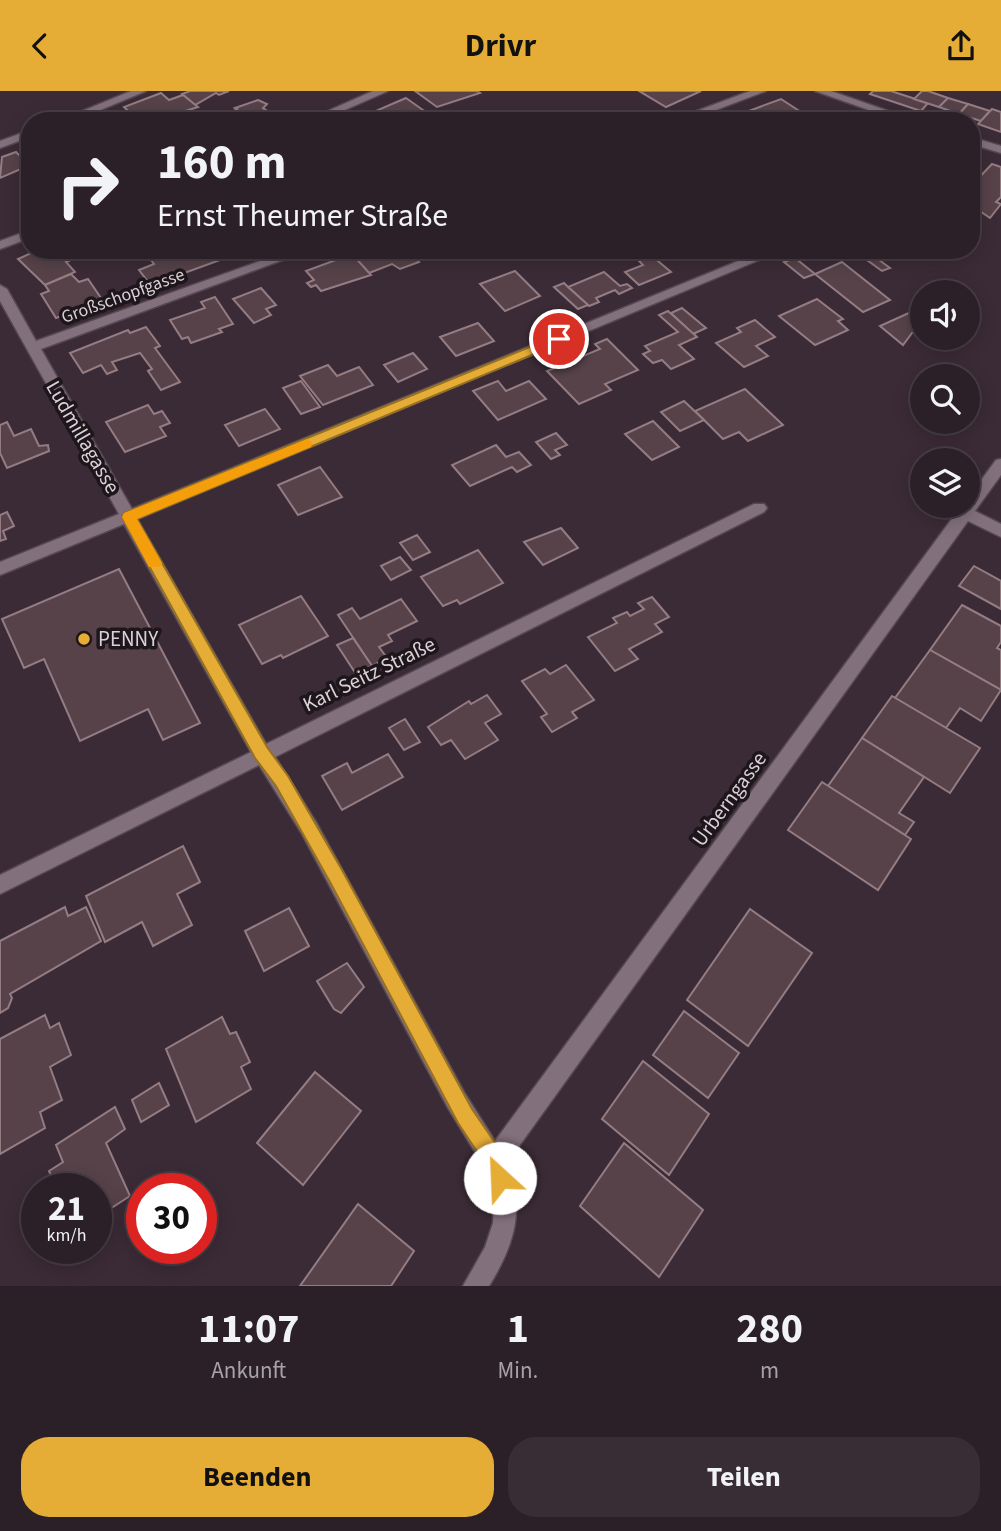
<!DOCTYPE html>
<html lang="de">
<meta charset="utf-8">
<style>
body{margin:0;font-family:"Source Sans 3",sans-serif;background:#382d34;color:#f1f3f6;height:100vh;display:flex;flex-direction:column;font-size:26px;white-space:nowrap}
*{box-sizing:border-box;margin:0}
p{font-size:23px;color:#a6a3a8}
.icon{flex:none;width:38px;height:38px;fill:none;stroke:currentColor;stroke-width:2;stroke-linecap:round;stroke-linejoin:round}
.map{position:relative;height:1195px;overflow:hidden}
.sheet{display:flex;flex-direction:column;background:#2c2028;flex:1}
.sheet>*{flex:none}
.banner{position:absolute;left:21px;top:21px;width:959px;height:147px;border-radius:28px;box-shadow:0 4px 18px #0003,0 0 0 2px #483e45;background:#2c2028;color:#f1f3f6;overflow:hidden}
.buttons{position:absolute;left:910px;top:189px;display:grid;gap:14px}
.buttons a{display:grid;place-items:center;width:70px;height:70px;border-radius:50%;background:#2c2028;box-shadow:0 4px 18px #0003,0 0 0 2px #483e45;font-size:35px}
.speed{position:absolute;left:21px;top:1082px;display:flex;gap:14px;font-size:35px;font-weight:700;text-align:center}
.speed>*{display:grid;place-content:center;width:91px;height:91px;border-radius:50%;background:#2c2028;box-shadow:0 4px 18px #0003,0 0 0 2px #483e45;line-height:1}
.speed small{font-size:18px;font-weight:400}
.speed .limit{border:10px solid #d22;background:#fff;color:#111}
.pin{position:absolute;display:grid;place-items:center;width:60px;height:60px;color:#fff;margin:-30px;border:4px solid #fff;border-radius:50%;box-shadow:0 2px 7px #0007}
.me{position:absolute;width:77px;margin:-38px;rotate:335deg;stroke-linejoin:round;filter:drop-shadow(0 0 5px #0008)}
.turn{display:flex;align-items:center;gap:24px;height:147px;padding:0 21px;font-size:32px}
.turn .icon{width:91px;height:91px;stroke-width:2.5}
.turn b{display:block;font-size:49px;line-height:60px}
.eta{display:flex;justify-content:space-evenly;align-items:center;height:119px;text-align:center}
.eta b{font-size:42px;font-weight:700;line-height:49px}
.primary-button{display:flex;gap:14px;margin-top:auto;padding:14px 21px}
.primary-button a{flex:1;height:80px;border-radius:28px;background:#e6ad36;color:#111;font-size:28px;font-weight:700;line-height:80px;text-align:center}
.primary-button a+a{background:#382d34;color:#f1f3f6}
header{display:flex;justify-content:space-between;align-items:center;height:91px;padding:0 21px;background:#e6ad36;color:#111;font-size:32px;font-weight:700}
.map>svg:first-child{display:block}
.building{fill:#574249;stroke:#947c83;stroke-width:2}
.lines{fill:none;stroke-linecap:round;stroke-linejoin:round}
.minor-casing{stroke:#564852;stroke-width:3}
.minor{fill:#83707d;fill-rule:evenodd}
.route{fill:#e6ad36;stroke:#967023;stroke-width:2}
.slow{fill:#f59e0b}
.poi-dot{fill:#e6ad36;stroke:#1d161b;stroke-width:2.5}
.labels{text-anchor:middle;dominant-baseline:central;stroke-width:7;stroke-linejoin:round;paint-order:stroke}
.far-street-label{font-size:18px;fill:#dbd0d7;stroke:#1d161b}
.street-label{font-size:21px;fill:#dbd0d7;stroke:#1d161b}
.poi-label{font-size:21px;fill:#dbd0d7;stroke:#1d161b;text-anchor:start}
</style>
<header><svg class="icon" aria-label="back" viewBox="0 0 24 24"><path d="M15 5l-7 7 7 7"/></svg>Drivr<svg class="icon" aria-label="share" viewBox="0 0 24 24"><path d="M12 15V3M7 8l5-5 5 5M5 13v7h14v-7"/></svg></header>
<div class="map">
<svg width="1001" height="1195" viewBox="0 0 1001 1195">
<rect width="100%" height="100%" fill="#3b2b36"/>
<g class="building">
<path d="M190 0H229L219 4 216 2 195 14 182 3Z"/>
<path d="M415 0H477L480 2 437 16Z"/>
<path d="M639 0H701L666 16Z"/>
<path d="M873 0H891L928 12 921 20 870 3Z"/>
<path d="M922 0H928L948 7 939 16 914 8Z"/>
<path d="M161 2 169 9 183 4 198 16 154 30H139L124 16Z"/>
<path d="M406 7 430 24 417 30 407 26 392 30 378 19Z"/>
<path d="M948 7 968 13 959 23 939 16Z"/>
<path d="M781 8 804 23 787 30H759L746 21Z"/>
<path d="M258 9 267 13 263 17 272 23 256 30 214 29 230 22 237 18 235 17Z"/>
<path d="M968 13 990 20 981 30 959 23Z"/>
<path d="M992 18 1001 21V41L978 33Z"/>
<path d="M30 60V74L0 87 2 66 16 61 19 64Z"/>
<path d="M992 73 1001 76V106L996 111 1001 113 990 127 971 114V103L975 99 971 95Z"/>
<path d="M38 159H72L78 166 66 171 75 181 45 194 18 168Z"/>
<path d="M177 159H212L220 169 165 189 163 187 149 192 139 179 154 173 151 169Z"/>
<path d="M363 159H408L419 171 400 178 392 173 369 182 352 163Z"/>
<path d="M853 159H891L875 166 890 177 882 180Z"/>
<path d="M352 163 371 184 321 200 316 194 311 196 307 192 314 189 306 180Z"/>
<path d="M652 165 671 181 639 194 625 181 643 174 639 170Z"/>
<path d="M795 167 815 183 804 187 784 171Z"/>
<path d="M842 171 890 209 863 221 815 183Z"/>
<path d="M515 180 540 205 505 220 480 193Z"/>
<path d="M604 181 620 195 627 193 632 197 619 203 615 199 596 207 599 211 589 215 568 196Z"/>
<path d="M71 183 79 191 88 188 103 210 56 227 41 203 49 200 45 194Z"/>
<path d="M564 192 568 196 588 214 578 218 554 196Z"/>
<path d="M261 197 276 214 266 218 271 224 254 232 233 208Z"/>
<path d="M215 206 233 233 219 238 222 241 191 252 188 246 182 248 170 229 205 217 201 211Z"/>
<path d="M817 208 843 228 838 230 848 239 815 254 779 225Z"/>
<path d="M682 217 706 237 693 243 671 222Z"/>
<path d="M668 220 697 246 679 254 694 268 671 278 662 269 653 272 643 263 650 260 645 255 678 241 659 224Z"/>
<path d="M911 221 921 230 903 254 880 235Z"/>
<path d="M755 229 775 246 756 255 768 265 744 276 716 252 741 241 737 237Z"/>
<path d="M478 232 494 250 456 265 440 246Z"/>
<path d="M146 236 160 255 155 257 180 291 161 299 148 280 152 278 140 262 112 271 117 279 107 283 101 274 83 282 70 262 128 239 130 242Z"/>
<path d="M607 248 638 279 605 293 611 299 579 313 547 280 600 258 595 253Z"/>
<path d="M413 262 427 278 398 291 384 274Z"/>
<path d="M328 274 337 285 359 276 373 294 323 314 300 285Z"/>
<path d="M301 290 320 316 301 323 283 297Z"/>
<path d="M498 290 506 300 529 290 546 308 498 329 473 300Z"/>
<path d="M745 298 783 334 748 350 739 341 723 348 695 320Z"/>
<path d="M684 310 704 329 680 340 661 321Z"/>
<path d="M148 314 154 323 162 320 170 332 160 336 166 345 125 361 106 331Z"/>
<path d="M265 318 280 338 239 355 225 334Z"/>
<path d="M653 330 679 356 652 369 625 343Z"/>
<path d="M7 331 14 345 31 338 39 355 48 354 49 360 7 377 0 362V334Z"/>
<path d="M556 342 567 354 555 359 560 364 551 368 536 351Z"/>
<path d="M496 354 506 366 519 361 531 374 517 381 512 376 470 395 452 374Z"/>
<path d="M320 376 342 406 298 424 278 394Z"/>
<path d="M7 421 14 435 3 440 6 448 0 450V424Z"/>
<path d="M561 437 578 457 543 474 524 451Z"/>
<path d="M417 444 430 461 413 469 400 452Z"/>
<path d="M478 459 503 492 460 513 457 509 443 515 421 486Z"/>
<path d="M400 466 411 479 391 489 381 475Z"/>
<path d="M974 475 1001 490V518L959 495Z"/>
<path d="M119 478 200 632 163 649 148 618 80 650 44 568 24 577 2 528Z"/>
<path d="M301 505 328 545 283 567 281 564 262 573 239 534Z"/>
<path d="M652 506 669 526 655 533 662 541 629 558 638 568 615 580 588 546 617 532 613 527 627 521 630 525 644 518 638 512Z"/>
<path d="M401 508 417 530 388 544 392 550 379 556 387 567 372 575 338 524 352 517 360 528Z"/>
<path d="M962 514 1001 535V551L997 557 1001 559V599L930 559Z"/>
<path d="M353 547 372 575 356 583 337 554Z"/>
<path d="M930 559 1001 599 981 630 960 617 946 637 895 607Z"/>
<path d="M566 574 594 609 572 621 577 627 552 641 541 626 547 623 522 590 545 578 550 583Z"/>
<path d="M487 604 501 623 485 632 498 649 465 668 451 649 441 654 428 636 469 610 471 613Z"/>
<path d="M892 605 980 657 950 702 862 647Z"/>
<path d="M405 628 420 651 404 659 389 637Z"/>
<path d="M862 647 924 686 899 722 914 731 905 744 828 695Z"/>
<path d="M388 663 403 686 342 719 322 685 347 672 352 682Z"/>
<path d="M822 691 911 748 878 799 788 739Z"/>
<path d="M183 755 200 791 177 803 192 834 153 855 142 831 105 851 86 805Z"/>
<path d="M65 816 68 825 86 816 101 850 10 903 12 907 8 917 0 922V850Z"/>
<path d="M289 817 309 855 264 880 245 840Z"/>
<path d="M750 818 812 862 748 955 687 909Z"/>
<path d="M347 872 364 896 341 922 334 918 317 890Z"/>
<path d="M684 920 739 962 708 1007 653 964Z"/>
<path d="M45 924 50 937 59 932 71 964 50 976 62 1009 40 1021 45 1037 0 1063V948Z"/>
<path d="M222 926 230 943 236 941 250 971 241 976 251 998 196 1031 166 958Z"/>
<path d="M643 970 709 1023 669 1084 602 1028Z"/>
<path d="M315 981 361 1020 303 1094 257 1052Z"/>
<path d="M159 992 169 1014 141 1031 132 1009Z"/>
<path d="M115 1016 125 1038 106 1052 130 1105 96 1127V1097H53L56 1095 49 1080 63 1071 56 1054Z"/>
<path d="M624 1052 703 1119 659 1186 580 1115Z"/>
<path d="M358 1113 414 1160 391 1195H300Z"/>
</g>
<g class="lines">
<g class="minor-casing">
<g id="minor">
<path d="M131 0H146L74 30H58Z"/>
<path d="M373 0H388L320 30H305Z"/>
<path d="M750 0H766L687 30H670Z"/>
<path d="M815 0H831L917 30H900Z"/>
<path d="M30 39V46L0 57V50Z"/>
<path d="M971 46 1001 55V62L971 53Z"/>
<path d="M30 139V147L0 158V150Z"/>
<path d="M291 159H310L41 258 132 418 765 159H783L137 428 266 653 754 413H764L767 417 764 421 275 666 316 731 464 1001 495 1050 959 418 968 415V407L996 369 1001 368V384L975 420 1001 433V446L968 430 507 1072C526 1116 514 1155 489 1195H463L485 1156 493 1132 494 1107 489 1084 448 1017 302 743 259 674 0 803V784L251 661 124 433 0 484V471L119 423 0 210V194L7 198 36 250Z"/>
</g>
</g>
<use href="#minor" class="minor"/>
</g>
<path class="route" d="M559 244 563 246V251L137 428 267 656 288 685 342 779 472 1018 502 1062 511 1087 508 1095 500 1098 493 1095 486 1074 458 1032 330 791 276 695 255 667 122 426 124 422Z"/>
<path class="slow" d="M307 348 313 352 311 356 137 428 162 472 160 476H149L122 426 124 422Z"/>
<circle class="poi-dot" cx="84" cy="548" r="7"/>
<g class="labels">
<g class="far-street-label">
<text transform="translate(123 205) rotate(-20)">Großschopfgasse</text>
</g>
<g class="street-label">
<text transform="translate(83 346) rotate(60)">Ludmillagasse</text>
<text transform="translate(369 583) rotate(-26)">Karl Seitz Straße</text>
<text transform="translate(729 708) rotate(-54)">Urberngasse</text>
</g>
<g class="poi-label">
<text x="98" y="548">PENNY</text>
</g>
</g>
</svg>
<div class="buttons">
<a><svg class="icon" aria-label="sound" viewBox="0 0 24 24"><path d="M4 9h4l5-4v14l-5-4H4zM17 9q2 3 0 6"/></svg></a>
<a><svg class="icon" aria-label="search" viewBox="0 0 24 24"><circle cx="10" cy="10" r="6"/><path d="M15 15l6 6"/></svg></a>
<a><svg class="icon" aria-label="layers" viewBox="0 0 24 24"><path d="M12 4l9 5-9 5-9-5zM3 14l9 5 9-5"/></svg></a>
</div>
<div class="speed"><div>21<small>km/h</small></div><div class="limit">30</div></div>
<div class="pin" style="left:559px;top:248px;background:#d93025"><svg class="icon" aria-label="arrive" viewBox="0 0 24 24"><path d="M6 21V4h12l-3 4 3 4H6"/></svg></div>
<svg class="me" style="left:500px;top:1087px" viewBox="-20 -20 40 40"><circle r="19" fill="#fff"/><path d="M0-13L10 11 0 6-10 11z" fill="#e6ad36"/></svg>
<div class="banner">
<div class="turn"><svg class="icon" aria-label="right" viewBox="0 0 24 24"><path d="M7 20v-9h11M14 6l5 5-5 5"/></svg><div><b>160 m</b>Ernst Theumer Straße</div></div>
</div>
</div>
<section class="sheet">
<div class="eta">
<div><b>11:07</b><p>Ankunft</p></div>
<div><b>1</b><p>Min.</p></div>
<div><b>280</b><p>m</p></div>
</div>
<div class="primary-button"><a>Beenden</a><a>Teilen</a></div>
</section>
